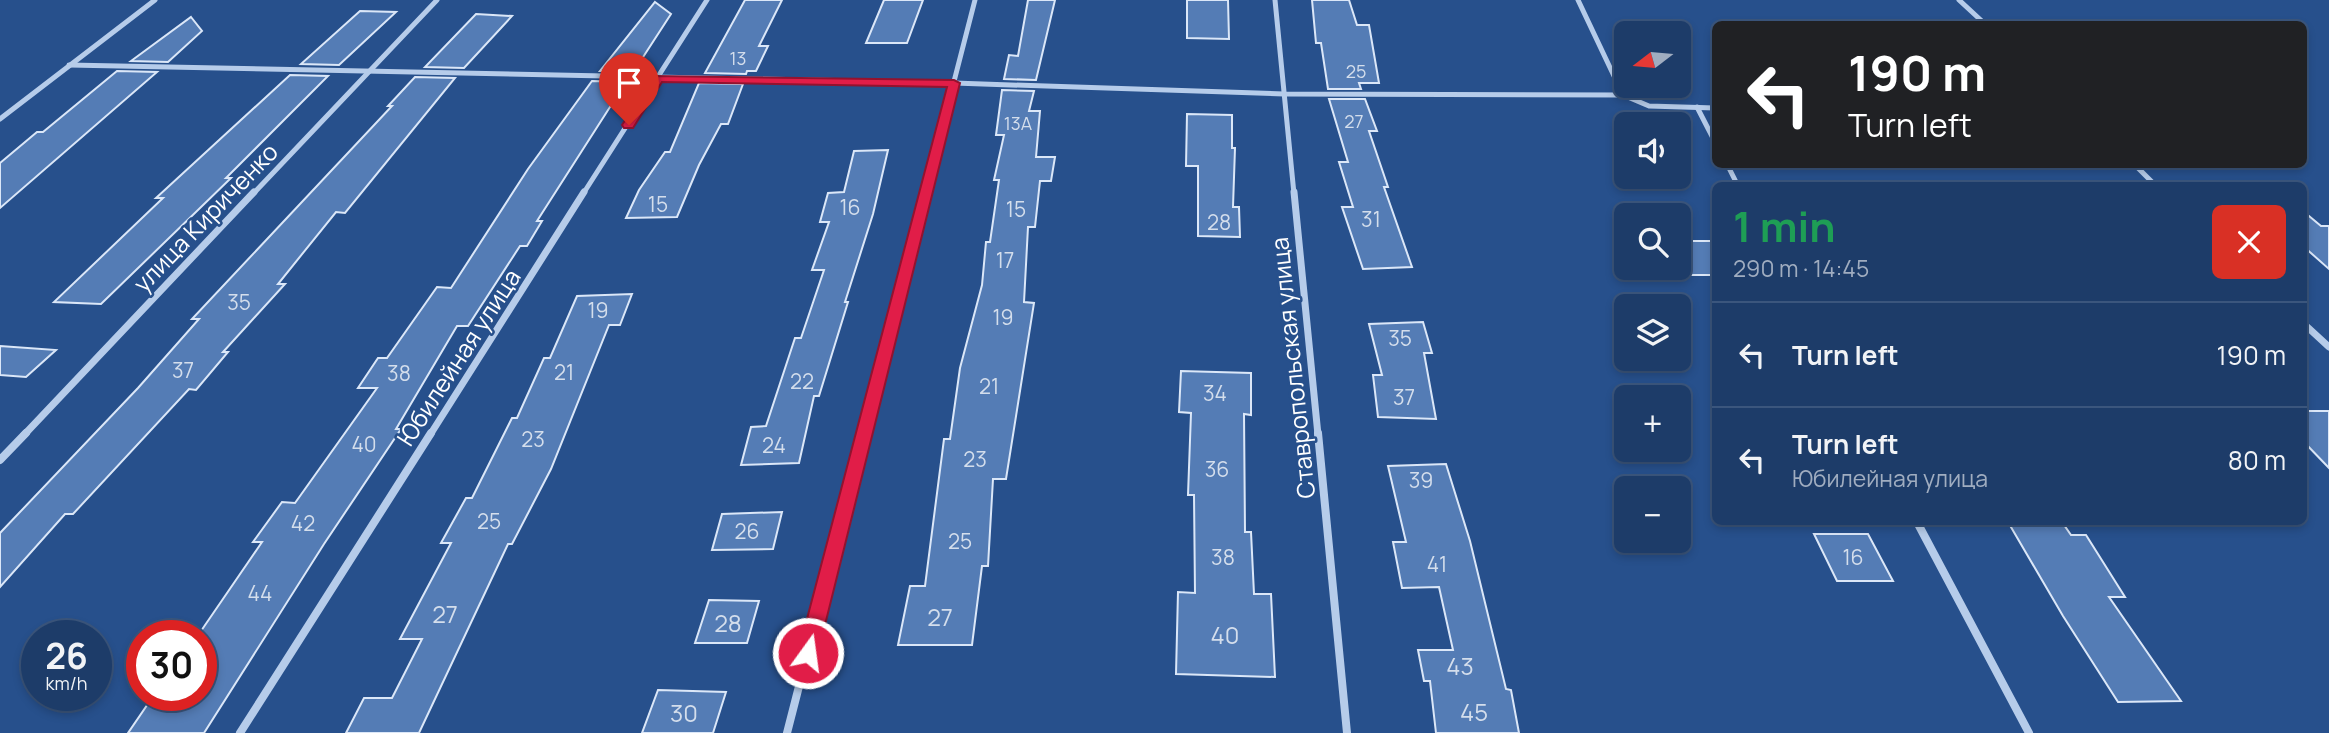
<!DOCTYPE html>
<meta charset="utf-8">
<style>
body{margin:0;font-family:Manrope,sans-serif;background:#2a4771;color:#f1f3f6;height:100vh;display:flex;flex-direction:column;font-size:26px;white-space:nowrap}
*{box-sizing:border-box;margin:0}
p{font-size:23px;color:#a0adc0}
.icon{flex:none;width:38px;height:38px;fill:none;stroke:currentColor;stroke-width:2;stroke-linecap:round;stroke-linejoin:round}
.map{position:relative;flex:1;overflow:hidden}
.side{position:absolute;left:1712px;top:182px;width:595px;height:343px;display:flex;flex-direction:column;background:#1d3c69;border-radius:10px;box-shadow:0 4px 10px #0003,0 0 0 2px #3b567d}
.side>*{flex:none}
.hud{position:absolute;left:1712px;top:21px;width:595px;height:147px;border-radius:10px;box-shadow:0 4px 10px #0003,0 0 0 2px #3b567d;background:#202124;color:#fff;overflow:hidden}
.needle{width:46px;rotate:254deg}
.buttons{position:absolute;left:1614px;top:21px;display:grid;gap:14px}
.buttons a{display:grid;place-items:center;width:77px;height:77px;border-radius:10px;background:#1d3c69;box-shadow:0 4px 10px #0003,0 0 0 2px #3b567d;font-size:35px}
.speed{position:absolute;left:21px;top:620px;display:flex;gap:14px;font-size:35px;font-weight:700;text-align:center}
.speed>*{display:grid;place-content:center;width:91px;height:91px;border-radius:50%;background:#1d3c69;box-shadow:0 4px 10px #0003,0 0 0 2px #3b567d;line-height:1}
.speed small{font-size:18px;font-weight:400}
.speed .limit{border:10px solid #d22;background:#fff;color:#111}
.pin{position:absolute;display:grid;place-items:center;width:60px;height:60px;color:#fff;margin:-72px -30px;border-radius:50% 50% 50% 0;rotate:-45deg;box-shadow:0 0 7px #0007}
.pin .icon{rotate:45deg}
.me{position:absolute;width:77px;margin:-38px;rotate:14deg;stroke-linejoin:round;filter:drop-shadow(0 0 5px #0008)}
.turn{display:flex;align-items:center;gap:24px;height:147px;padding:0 21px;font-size:32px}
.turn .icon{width:91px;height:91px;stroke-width:2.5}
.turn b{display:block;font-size:49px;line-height:60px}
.round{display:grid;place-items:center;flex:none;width:74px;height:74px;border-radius:10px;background:#2a4771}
.headline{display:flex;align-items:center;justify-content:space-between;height:119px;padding:0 21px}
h1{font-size:42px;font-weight:700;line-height:52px;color:#1e9e55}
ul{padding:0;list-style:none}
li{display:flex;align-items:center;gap:21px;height:105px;padding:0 21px;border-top:2px solid #3b567d}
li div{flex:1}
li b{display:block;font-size:26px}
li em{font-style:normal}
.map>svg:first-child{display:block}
.building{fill:#547cb5;stroke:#dbe7f8;stroke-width:2}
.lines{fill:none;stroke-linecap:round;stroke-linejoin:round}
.street-far2{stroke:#b6ccea;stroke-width:5}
.street-far1{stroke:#b6ccea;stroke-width:7}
.street{stroke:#b6ccea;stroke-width:8}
.route{fill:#e11d48;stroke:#92132f;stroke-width:2}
.labels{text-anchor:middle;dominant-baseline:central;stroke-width:5;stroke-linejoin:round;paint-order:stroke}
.far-number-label{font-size:18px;fill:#d4deec}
.number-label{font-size:21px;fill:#d4deec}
.street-label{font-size:24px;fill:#fff;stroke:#27508c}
.near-number-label{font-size:24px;fill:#d4deec}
</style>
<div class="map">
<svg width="2329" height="733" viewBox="0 0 2329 733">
<rect width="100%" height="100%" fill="#27508c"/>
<g class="building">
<path d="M745 0H782L759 46H768L756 71H747L746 74 705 73Z"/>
<path d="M884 0H923L907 43H866Z"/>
<path d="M1028 0H1055L1036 80 1004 79 1009 55 1018 56Z"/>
<path d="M1187 0H1228L1229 39 1187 38Z"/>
<path d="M1312 0H1349L1357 25H1369L1379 83H1359L1361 89H1328L1321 43H1316Z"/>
<path d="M655 2 671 14 634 71H600Z"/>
<path d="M360 11 396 12 339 65 301 64Z"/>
<path d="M476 14 512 16 464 68 425 67Z"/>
<path d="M191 17 202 31 168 62 131 61Z"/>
<path d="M117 71 157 72 0 208V163L37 132H43Z"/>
<path d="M290 75 328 76 226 178H231L101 304 54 302 163 198H156Z"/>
<path d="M415 77 455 78 345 213 336 212 278 284H285L223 352H228L196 390 189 389 73 514H65L0 587V533L138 388 199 319H192L392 106H388Z"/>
<path d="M592 81 626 82 537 221H542L527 246H520L468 326H457L396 429H401L324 544 204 733H128L154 695H201V631L262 542H253L282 502 295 503 377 388H358L378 358H387L437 287 451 288 528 169Z"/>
<path d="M699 83 743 84 728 124H721L699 165 677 217 626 218 639 190 665 152H670Z"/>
<path d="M1002 90 1034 91 1029 111H1040L1036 157H1055L1051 181H1040L1035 227H1028L1024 302 1034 303 1006 479H993L988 566H982L972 645H898L910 586H925L944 439H950L960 368 982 285 986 242H990L999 180H994L1004 135H996Z"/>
<path d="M1329 99H1365L1377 131H1369L1388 187H1384L1412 267 1363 269 1342 207H1353L1339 162H1348Z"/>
<path d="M1187 114 1232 115V148H1235L1233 207H1239L1240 237 1198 236V166H1186Z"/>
<path d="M888 150 873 214 845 302H848L819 396H814L799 463 741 465 751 427 766 426 795 338H801L824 270H812L829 222H820L828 193 844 192 854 151Z"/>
<path d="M2303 211 2321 226H2329V269L2303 246Z"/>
<path d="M1678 241H1715V275H1689L1678 253Z"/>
<path d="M632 294 620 325H609L551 469 512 544H508L419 733H346L364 698H392L422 639H400L451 543H441L466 498H472L512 418H517L544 358H550L577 296Z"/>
<path d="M1423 322 1432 353H1424L1436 419 1378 417 1373 375H1382L1369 324Z"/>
<path d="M0 346 56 350 26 377 0 375Z"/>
<path d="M1181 371 1251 373V415L1244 414 1245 532H1251L1254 594H1271L1275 677 1176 674 1178 592 1195 593 1194 495H1188L1191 413 1179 412Z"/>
<path d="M2303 411H2329V468L2303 441Z"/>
<path d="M1446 464 1470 541 1506 689 1511 690 1519 733H1436L1430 681H1424L1418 650H1453L1439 587 1402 588 1393 542H1406L1388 466Z"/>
<path d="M782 512 773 549 712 550 722 514Z"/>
<path d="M2008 522H2062L2071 535H2086L2125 597H2109L2181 701 2118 702 2063 616Z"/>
<path d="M1814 534H1868L1893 581H1837Z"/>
<path d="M709 600 759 601 747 643H695Z"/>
<path d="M658 690 726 692 713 733H642Z"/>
</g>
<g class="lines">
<g class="street-far2">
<path d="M1275 0 1294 194"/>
<path d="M1578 0 1623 95"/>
<path d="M1959 0 1985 24"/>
<path d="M69 65 954 83 1284 94 1623 95 1649 106 1715 108"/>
<path d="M1697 107 1715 142"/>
<path d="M0 119 155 0"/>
<path d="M1727 164 1738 186"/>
<path d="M2134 164 2156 186"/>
<path d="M253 194 437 0"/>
<path d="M583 194 707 0"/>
<path d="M925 194 975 0"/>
</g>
<g class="street-far1">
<path d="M1294 192 1318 435"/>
<path d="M2303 323 2329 347"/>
<path d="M24 435 254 192"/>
<path d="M430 435 584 192"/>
<path d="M864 435 926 192"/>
</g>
<g class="street">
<path d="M1318 433 1347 733"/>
<path d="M0 460 26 433"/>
<path d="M1917 522 2029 733"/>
<path d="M240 733 431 433"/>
<path d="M787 733 864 433"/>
</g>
</g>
<path class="route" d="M654 76 954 80 960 83 818 653 815 659H801L798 653 947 87 662 82 633 128H624L622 125Z"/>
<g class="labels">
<g class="far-number-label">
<text x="738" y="58">13</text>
<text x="1356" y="71">25</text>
<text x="1354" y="121">27</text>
<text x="1018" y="123">13А</text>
</g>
<g class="number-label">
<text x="658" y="204">15</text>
<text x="850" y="207">16</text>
<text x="1016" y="209">15</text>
<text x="1371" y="219">31</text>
<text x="1219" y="222">28</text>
<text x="1005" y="260">17</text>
<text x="239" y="302">35</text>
<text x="598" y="310">19</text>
<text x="1003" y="317">19</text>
<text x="1400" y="338">35</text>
<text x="183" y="370">37</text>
<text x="564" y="372">21</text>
<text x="399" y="373">38</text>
<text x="802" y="381">22</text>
<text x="989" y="386">21</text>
<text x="1215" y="393">34</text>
<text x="1404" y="397">37</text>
<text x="533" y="439">23</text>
<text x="364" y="444">40</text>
<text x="774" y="445">24</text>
<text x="975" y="459">23</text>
<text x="1217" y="469">36</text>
<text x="1421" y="480">39</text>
<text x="489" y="521">25</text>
<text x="303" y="523">42</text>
<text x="747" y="531">26</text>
<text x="960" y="541">25</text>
<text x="1223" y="557">38</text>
<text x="1853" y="557">16</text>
<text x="1437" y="564">41</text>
<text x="260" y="593">44</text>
</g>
<g class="street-label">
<text transform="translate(205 217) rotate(-46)">улица Кириченко</text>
<text transform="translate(458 357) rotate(-57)">Юбилейная улица</text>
<text transform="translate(1292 368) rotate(-96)">Ставропольская улица</text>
</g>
<g class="near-number-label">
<text x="445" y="613">27</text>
<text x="940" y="616">27</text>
<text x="728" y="622">28</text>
<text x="1225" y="634">40</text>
<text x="1460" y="665">43</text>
<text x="1474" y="711">45</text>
<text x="684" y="712">30</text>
</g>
</g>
</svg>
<div class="buttons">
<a><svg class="needle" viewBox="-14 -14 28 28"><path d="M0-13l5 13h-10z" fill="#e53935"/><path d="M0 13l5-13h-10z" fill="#a0adc0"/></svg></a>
<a><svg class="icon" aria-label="sound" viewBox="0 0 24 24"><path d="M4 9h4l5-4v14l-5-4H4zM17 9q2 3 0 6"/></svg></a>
<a><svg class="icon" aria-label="search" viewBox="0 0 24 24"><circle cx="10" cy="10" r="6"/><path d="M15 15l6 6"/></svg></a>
<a><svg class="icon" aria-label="layers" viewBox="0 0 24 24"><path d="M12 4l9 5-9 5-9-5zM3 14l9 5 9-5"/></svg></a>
<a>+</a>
<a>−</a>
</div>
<div class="speed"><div>26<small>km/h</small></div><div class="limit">30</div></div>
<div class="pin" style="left:629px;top:125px;background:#d93025"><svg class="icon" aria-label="arrive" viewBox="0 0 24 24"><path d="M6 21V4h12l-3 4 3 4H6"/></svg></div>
<svg class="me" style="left:808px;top:653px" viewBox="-20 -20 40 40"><circle r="17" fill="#e11d48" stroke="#fff" stroke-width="3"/><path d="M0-11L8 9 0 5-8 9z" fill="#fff"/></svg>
<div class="hud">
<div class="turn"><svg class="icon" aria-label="left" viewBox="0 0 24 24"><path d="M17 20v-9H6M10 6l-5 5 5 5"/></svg><div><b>190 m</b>Turn left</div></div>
</div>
<section class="side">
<div class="headline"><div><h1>1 min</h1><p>290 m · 14:45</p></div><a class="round" style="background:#d93025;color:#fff"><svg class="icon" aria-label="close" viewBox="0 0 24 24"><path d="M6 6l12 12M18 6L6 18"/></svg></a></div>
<ul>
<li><svg class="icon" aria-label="left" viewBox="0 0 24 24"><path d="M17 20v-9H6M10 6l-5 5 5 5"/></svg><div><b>Turn left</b></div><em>190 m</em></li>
<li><svg class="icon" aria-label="left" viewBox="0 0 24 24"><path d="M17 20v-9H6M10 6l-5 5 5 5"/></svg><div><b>Turn left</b><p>Юбилейная улица</p></div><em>80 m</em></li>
</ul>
</section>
</div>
